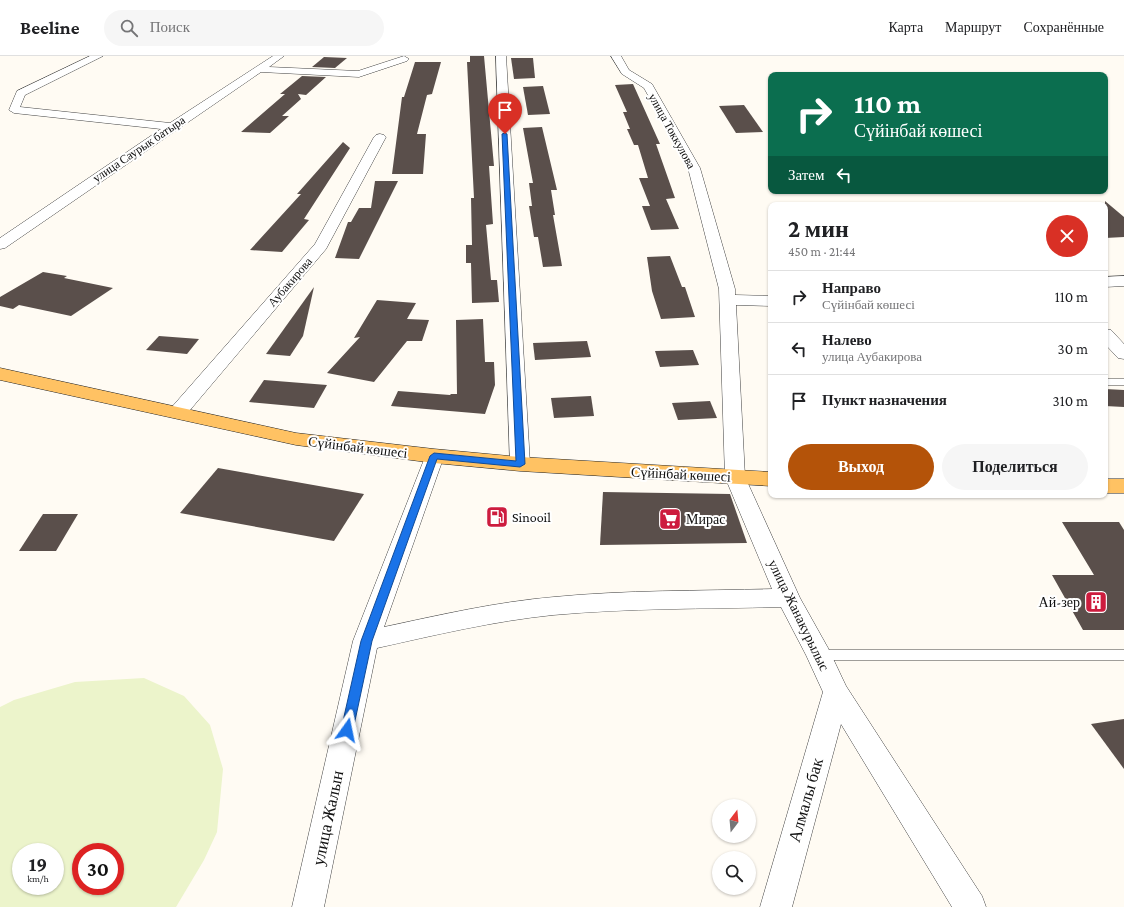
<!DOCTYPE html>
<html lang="ru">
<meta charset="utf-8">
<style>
body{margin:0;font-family:"Crimson Pro",serif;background:#f6f6f6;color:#202124;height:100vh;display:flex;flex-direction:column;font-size:15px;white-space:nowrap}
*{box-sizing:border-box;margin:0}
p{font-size:13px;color:#757577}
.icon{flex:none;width:22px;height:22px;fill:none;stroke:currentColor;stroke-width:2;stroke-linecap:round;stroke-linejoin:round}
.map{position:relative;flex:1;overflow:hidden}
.side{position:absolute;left:768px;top:146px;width:340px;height:296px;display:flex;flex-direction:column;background:#fff;border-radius:8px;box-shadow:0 1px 3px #0004}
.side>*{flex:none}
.guide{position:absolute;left:768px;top:16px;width:340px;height:122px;border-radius:8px;box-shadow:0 1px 3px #0004;background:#0b6e4f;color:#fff;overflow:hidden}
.needle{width:26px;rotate:16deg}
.tools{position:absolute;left:712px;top:743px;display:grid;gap:8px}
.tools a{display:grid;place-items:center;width:44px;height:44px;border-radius:50%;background:#fff;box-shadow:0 1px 3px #0004;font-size:20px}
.speed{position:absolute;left:12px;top:787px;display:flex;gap:8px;font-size:20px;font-weight:700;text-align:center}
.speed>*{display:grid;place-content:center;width:52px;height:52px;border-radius:50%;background:#fff;box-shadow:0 1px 3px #0004;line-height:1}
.speed small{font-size:10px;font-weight:400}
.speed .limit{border:6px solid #d22;background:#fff;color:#111}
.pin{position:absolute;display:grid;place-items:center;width:34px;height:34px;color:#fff;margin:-41px -17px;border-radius:50% 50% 50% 0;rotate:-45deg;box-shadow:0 0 4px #0007}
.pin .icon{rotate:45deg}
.me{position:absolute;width:44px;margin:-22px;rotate:12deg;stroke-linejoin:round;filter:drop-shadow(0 0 3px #0008)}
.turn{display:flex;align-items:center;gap:14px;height:84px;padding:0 20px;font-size:18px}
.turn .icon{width:52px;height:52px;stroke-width:2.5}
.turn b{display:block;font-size:28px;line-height:34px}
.then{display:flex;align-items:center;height:38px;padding:0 20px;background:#0003;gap:8px;font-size:15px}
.round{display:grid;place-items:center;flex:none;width:42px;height:42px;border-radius:21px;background:#f6f6f6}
.head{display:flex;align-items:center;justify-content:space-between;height:68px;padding:0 20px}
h1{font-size:24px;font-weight:700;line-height:30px}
.primary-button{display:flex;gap:8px;margin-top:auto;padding:8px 20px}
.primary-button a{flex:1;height:46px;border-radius:24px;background:#b45309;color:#fff;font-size:16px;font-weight:700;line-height:46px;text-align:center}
.primary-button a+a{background:#f6f6f6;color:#202124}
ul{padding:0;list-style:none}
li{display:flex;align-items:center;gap:12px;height:52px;padding:0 20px;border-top:1px solid #e0e0e0}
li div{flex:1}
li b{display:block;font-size:15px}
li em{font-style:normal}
header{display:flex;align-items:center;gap:24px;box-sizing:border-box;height:56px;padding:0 20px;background:#fff;border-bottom:1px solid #e0e0e0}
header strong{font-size:19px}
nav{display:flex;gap:22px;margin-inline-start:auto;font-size:14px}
.search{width:280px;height:36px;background:#f6f6f6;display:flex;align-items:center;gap:10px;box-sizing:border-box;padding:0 14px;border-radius:22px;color:#757577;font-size:15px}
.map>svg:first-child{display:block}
.pitch{fill:#ecf4cb;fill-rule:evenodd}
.building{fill:#5a4f4b}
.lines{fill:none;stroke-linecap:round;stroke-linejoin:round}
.service-casing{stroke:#434343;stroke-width:1}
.minor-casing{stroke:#434343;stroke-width:1}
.primary-casing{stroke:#212121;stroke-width:1}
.service{fill:#fff;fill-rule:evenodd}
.minor{fill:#fff;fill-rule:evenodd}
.primary{fill:#ffc263;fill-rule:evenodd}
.route{fill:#1a73e8;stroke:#114b97}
.labels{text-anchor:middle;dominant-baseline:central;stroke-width:4;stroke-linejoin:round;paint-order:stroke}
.far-street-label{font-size:12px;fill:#101010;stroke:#fff}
.street-label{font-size:14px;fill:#101010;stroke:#fff}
.poi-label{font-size:14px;fill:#101010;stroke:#fff;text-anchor:start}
.near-street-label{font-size:17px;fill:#101010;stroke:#fff}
</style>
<header>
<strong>Beeline</strong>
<div class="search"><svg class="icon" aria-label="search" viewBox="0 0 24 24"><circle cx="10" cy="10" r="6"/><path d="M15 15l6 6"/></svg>Поиск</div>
<nav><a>Карта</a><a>Маршрут</a><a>Сохранённые</a></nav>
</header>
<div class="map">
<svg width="1124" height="851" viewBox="0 0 1124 851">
<rect width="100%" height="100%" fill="#fffbf3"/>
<path class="pitch" d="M144 622 184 640 210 669 223 713 217 776 204 804 176 851H0V651L14 644 75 626ZM21 796H55V830H21ZM81 796H115V830H81Z"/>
<g class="building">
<path d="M470 0H484L494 110H489L493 168 486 169 491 224H497L499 246 472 247 471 207H466V189H472L471 142H474L467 6H470Z"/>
<path d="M324 1 347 2 335 12 312 11Z"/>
<path d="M511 2H533L535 22 514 23Z"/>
<path d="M415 6H441L432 38 427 39 417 78H426L423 118H392L402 41H404Z"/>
<path d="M302 20 326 21 306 39 298 38 301 43 282 60H289L270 77 241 76 285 38H280Z"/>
<path d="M633 28 660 88H656L675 142 666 143 679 173 651 174 642 150H650L639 122H648L638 89H634L627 73H630L623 56H627L615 29Z"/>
<path d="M543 30 550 58 528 59 523 31Z"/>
<path d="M744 49 763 76 736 77 719 50Z"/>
<path d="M542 71 557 134H551L555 159H553L562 210 543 211 538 181H534L529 150H532L529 127H533L523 72Z"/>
<path d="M343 86 350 92 304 163 309 164 282 196 250 194 301 138H297Z"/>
<path d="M375 125H398L359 203 335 202 348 166H351L359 152H371Z"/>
<path d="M1105 145 1124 161V181L1105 182Z"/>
<path d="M670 200 682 231H685L695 261 661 263 652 235 647 201Z"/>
<path d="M43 216 67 220 64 222 113 232 71 260 19 249 13 253 0 250V241Z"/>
<path d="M314 231 303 280 290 300 266 298Z"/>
<path d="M377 244 416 247 407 263 429 264 422 285H407L374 326 327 317 360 281 354 282Z"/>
<path d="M483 263 485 306H494L495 329 485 358 391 350 398 335 450 339 451 338H457L456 264Z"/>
<path d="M159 280 199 283 187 298 146 294Z"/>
<path d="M587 285 591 301 535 304 533 287Z"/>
<path d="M693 294 699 309 660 311 655 295Z"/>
<path d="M264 324 327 329 314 352 249 346Z"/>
<path d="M1105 333 1124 334V351L1105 350Z"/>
<path d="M591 340 594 360 554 362 551 342Z"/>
<path d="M710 345 717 362 678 364 672 347Z"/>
<path d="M218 412 364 438 334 485 180 457Z"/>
<path d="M603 436 730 438 747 487 600 489Z"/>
<path d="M43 458H78L56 495H19Z"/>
<path d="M1062 466H1119L1124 474V574H1083L1052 519H1094Z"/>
<path d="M1124 663V713L1091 668Z"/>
</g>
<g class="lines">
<g class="service-casing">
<g id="service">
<rect x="1105" y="323" width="19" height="6"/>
<path d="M819 594H1124V604H819L815 602 813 599 815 596Z"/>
</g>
</g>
<g class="minor-casing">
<g id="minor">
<path d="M90 0H103L25 39 20 51 170 67 273 0H284L269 11 358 15 404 0 409 3 407 5 359 21 261 16 5 192 0 193V182L161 73 14 57 9 54 17 35Z"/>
<path d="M496 0H506L530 408 527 413 520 414 513 413 510 408Z"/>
<path d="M611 0H621L629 14 652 28 700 112 735 233V239L771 240V250L736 249 745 421 800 542 828 592 846 630 982 840 986 851H952L841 668 792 851H760L823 636 806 599 781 551C705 553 629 552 553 559 494 565 435 579 377 592L324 851H292L353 585 427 396 434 394 441 396 444 400 384 571C440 559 496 546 554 541 626 534 699 535 772 533L725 421 719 233 688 112 644 32 622 18Z"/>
<path d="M380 78 384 79 386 81 326 193 185 360 178 362 171 360 168 356 171 352 315 188 374 81 376 79Z"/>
<path d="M1124 220V230L1105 231V221Z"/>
<path d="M1105 273 1111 274 1124 288V303L1118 302 1105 288Z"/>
</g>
</g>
<g class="primary-casing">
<g id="primary">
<path d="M0 312 296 377 434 393 520 401 771 416V430L520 415 434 407 296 389 0 324Z"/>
<rect x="1105" y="423" width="19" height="14"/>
</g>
</g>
<use href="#service" class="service"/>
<use href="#minor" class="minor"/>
<use href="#primary" class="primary"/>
</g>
<path class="route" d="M505 77 507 78 525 408 520 411 437 403 372 585 353 674 351 677 347 679 343 677 341 674 361 585 430 400 434 397 516 405 502 78Z"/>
<defs>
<g id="fuel-square" transform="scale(1.15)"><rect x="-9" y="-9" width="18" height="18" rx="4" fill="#cd1c3e" stroke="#fff"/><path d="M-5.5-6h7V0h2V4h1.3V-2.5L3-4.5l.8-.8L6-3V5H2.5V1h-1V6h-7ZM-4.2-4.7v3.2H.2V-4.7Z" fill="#fff"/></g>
<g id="supermarket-square" transform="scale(1.15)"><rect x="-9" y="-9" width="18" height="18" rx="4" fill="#cd1c3e" stroke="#fff"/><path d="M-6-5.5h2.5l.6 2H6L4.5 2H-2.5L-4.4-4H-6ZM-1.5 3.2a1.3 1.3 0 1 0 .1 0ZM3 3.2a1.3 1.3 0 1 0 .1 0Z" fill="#fff"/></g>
<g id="building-square" transform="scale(1.15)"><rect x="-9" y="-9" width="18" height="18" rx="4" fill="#cd1c3e" stroke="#fff"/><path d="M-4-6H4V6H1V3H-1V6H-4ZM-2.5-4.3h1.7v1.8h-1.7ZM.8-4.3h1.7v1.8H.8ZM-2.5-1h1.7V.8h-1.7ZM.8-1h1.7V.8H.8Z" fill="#fff"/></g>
</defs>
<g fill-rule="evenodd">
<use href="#fuel-square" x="497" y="461"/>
<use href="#supermarket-square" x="670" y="463"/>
<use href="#building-square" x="1096" y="546"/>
</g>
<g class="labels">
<g class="far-street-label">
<text transform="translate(672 75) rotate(61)">улица Токкулова</text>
<text transform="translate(139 93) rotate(-34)">улица Саурык батыра</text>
<text transform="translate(290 226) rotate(-49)">Аубакирова</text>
</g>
<g class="street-label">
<text transform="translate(358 391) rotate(7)">Сүйінбай көшесі</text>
<text transform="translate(681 418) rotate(3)">Сүйінбай көшесі</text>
<text transform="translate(799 559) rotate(64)">улица Жанакурылыс</text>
</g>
<g class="poi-label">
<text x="512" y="461">Sinooil</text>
<text x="686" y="463">Мирас</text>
<text x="1080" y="546" text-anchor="end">Ай-зер</text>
</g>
<g class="near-street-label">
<text transform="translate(806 744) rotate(-74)">Алмалы бак</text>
<text transform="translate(328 762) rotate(-78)">улица Жалын</text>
</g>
</g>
</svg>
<div class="tools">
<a><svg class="needle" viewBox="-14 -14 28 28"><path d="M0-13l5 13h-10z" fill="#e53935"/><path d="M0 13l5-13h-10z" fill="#757577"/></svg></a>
<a><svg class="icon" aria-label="search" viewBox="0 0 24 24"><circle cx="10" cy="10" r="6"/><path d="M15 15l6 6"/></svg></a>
</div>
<div class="speed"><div>19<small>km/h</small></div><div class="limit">30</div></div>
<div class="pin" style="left:505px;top:78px;background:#d93025"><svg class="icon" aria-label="arrive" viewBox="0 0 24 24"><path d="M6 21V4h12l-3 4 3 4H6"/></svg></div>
<svg class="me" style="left:347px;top:674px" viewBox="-20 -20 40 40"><path d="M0-17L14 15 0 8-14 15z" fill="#1a73e8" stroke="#fff" stroke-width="4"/></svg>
<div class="guide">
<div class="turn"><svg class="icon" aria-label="right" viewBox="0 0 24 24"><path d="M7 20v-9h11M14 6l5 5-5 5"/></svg><div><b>110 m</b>Сүйінбай көшесі</div></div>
<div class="then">Затем<svg class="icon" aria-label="left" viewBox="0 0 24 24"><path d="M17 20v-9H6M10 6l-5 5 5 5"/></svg></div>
</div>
<section class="side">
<div class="head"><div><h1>2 мин</h1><p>450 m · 21:44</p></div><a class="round" style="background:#d93025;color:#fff"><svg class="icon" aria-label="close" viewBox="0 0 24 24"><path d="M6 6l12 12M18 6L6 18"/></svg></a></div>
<ul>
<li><svg class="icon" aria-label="right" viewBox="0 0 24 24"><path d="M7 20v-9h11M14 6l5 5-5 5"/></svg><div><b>Направо</b><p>Сүйінбай көшесі</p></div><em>110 m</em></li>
<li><svg class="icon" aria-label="left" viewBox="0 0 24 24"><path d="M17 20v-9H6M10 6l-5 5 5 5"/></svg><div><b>Налево</b><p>улица Аубакирова</p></div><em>30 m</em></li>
<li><svg class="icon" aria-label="arrive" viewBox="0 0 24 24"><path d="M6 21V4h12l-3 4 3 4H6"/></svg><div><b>Пункт назначения</b></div><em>310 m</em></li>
</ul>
<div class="primary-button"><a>Выход</a><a>Поделиться</a></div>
</section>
</div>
